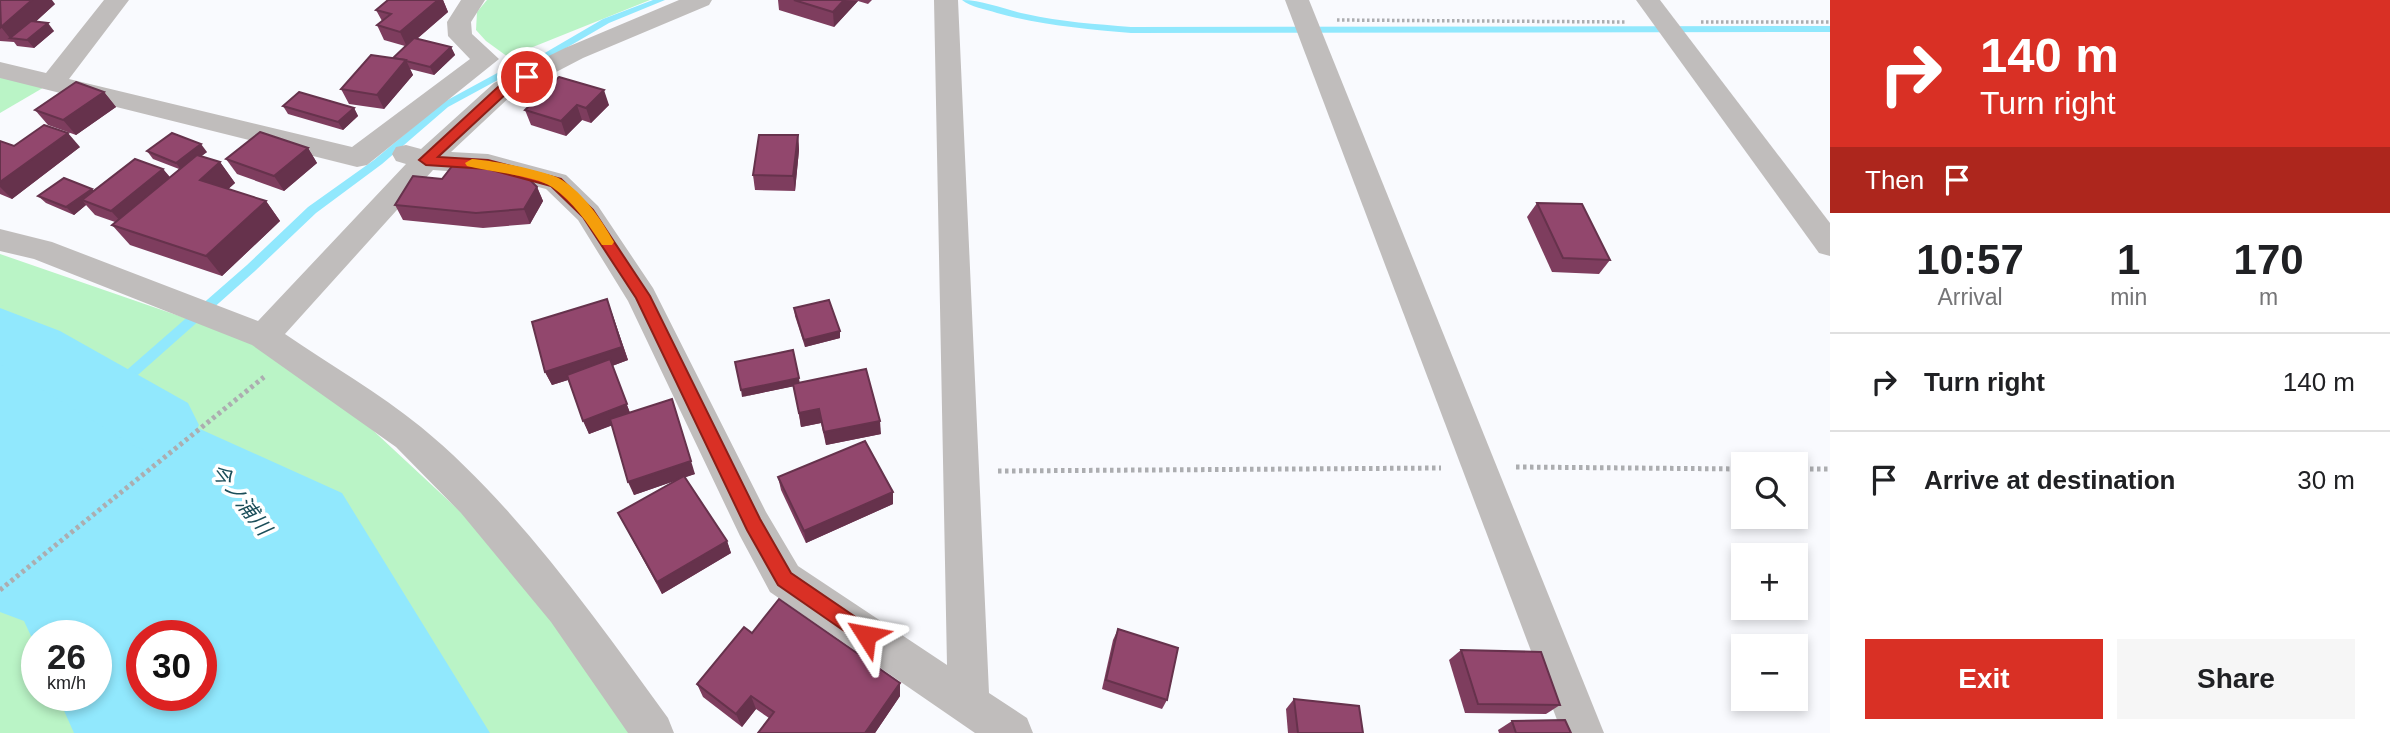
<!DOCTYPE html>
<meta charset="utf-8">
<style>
body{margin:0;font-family:Arial,"Noto Sans JP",sans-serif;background:#f6f6f6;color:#202124;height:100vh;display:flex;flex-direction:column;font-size:26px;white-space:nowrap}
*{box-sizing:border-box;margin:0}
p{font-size:23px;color:#757577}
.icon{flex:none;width:38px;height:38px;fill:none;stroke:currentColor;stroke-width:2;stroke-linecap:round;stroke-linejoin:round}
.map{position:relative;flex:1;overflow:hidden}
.sheet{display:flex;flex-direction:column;background:#fff;width:560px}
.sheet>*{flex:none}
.hud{background:#d93025;color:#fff;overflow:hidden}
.buttons{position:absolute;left:1731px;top:452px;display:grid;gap:14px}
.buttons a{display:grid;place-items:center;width:77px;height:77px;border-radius:0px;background:#fff;box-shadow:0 4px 10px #0003;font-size:35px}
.speed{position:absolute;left:21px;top:620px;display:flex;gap:14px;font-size:35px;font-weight:700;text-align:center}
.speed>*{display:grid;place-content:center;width:91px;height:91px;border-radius:50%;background:#fff;box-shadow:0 4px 10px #0003;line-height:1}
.speed small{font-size:18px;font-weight:400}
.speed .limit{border:10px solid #d22;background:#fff;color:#111}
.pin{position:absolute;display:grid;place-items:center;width:60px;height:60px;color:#fff;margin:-30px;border:4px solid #fff;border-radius:50%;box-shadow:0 2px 7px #0007}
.me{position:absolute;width:77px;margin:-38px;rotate:304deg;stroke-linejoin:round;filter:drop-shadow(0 0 5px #0008)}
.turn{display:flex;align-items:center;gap:24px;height:147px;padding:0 35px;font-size:32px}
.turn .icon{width:91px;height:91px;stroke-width:2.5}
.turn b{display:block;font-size:49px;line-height:60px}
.then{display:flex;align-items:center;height:66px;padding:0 35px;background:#0003;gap:14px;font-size:26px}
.eta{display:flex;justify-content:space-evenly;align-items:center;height:119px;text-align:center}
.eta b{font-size:42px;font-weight:700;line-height:49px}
.primary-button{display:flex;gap:14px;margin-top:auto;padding:14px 35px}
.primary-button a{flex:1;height:80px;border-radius:0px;background:#d93025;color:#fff;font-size:28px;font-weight:700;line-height:80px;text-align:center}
.primary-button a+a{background:#f6f6f6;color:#202124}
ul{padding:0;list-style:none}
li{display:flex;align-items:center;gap:21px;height:98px;padding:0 35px;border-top:2px solid #e0e0e0}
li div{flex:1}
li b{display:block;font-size:26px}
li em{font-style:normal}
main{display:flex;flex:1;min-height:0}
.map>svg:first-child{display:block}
.green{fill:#baf4c6;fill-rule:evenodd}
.water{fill:#91e8fd;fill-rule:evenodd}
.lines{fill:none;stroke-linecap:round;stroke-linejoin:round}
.stream{fill:#91e8fd;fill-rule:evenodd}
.river{fill:#91e8fd;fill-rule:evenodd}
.path-far1{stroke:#acadb0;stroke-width:3.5;stroke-dasharray:2.5 2.5;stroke-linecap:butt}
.path{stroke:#acadb0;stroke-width:5;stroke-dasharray:3.5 3.5;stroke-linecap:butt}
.street{fill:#c0bdbc;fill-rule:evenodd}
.wall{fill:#7e3d5e}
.shaded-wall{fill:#66324c}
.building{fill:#92476d;stroke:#66324c;stroke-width:2}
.route{fill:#d93025;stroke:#8d1f18;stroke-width:2}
.slow{fill:#f59e0b}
.labels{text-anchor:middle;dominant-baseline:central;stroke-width:7;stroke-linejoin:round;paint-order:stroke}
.water-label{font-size:21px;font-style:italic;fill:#1b4e59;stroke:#fff}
</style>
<main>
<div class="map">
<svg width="1830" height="733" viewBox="0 0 1830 733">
<rect width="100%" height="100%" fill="#f9fafe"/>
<g class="green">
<path d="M487 0H650L508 57 486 41 476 30 477 12Z"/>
<path d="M0 70 53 82 0 113Z"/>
<path d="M0 254 292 355 565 609 650 733H0ZM37 635H96V695H37ZM142 635H201V695H142Z"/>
</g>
<path class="water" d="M0 339 342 493 490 733H74L57 695H96V635H37V649L24 621 0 612ZM142 635H201V695H142Z"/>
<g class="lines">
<g class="stream">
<path d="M653 0H665L609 23 549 58 507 75 448 107 382 164 316 213 255 271 113 397H105L103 393 105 389 247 265 308 207 374 160 442 103 501 71 543 54 603 19Z"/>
<path d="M962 0C984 0 1005 10 1026 14 1061 22 1096 24 1131 27L1830 26V32L1131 33C1086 29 1041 25 997 13 985 9 971 7 962 0Z"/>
</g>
<path class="river" d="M0 308 60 331 188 403 199 425 188 447 162 455 136 447 0 364Z"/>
<g class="path-far1">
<path d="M1337 20 1626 22"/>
<path d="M1701 22H1830"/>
</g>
<g class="path">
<path d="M1516 467 1743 469"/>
<path d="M1796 469H1830"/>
<path d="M998 471 1441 468"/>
<path d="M0 590 264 377"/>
</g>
<g class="street">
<path d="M104 0H129L69 79 352 147 470 59 448 36 447 22 461 0H485L471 22 472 34 499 59 367 165 357 167 0 78V62L46 73Z"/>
<path d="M679 0H712L709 5 583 58 512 95 451 152 488 154 566 175 598 206 653 288 766 512 798 566 947 665 934 0H958L989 693 1027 718 1033 733H975L770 592 740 536 628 301 578 220 546 189 488 174 433 170 285 334C329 364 379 393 421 427 516 505 596 619 668 718L674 733H628L551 622 461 513 396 447 252 345 34 259 0 251V229L52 242 258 321 406 164 396 161 392 154 396 147 406 145 421 149 494 83 565 48Z"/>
<path d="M1285 0H1309L1604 733H1562Z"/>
<path d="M1636 0H1660L1830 223V256L1819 253Z"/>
</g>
</g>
<g class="wall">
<path d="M0 0 55 4 36 21 54 31 34 48 17 46 14 42 0 41Z"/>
<path d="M388 0H443L448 12 417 39 451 47 455 55 434 75 410 69 413 75 384 109 349 104 341 89 393 58 405 46 384 40 377 25 382 21 376 10Z"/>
<path d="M778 0H872L868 4 858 1 834 27 779 10Z"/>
<path d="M559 77 609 105 591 123 582 120 566 136 531 125 525 110Z"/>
<path d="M104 92 116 107 76 135 48 125 35 110Z"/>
<path d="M283 106 354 108 358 116 343 130 288 114Z"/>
<path d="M798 135 799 150 795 191 755 190 753 175Z"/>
<path d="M0 141 14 146 80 147 12 199 0 194Z"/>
<path d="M308 148 317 163 284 191 237 174 226 159Z"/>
<path d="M147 151 207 152 201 156 220 162 235 183 228 189 266 201 280 221 222 276 130 245 112 225 115 222 95 215 86 205 74 215 46 203 38 196 92 189 94 191 163 169 170 177 179 169 153 159Z"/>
<path d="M537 187 543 201 530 224 483 228 403 220 395 205Z"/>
<path d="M1537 203 1610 260 1599 274 1552 272 1527 217Z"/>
<path d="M794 308 840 338 805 347 795 316Z"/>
<path d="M612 313 628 360 612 366 630 413 695 474 685 477 727 541 731 553 662 594 618 513 677 480 634 495 612 425 589 434 568 380 552 385 545 372Z"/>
<path d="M800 382 881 434 826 445 821 423 801 427 794 386 742 397Z"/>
<path d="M778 477 893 504 806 543 781 490Z"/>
<path d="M1118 629 1167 700 1162 709 1102 689 1113 640Z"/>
<path d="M752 633 900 683V696L875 733H758L769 718 756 709 742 727 703 697 697 684Z"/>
<path d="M1461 650 1560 705 1546 714 1465 713 1449 660Z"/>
<path d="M1294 699 1363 733H1288L1286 709Z"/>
<path d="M1512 721 1571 733H1499L1498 730Z"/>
</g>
<g class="shaded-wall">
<path d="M32 0H52L55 4 17 39 10 38 13 42 1 27Z"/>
<path d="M438 0H443L448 12 407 47 400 32Z"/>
<path d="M844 0 858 1 834 27 833 12Z"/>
<path d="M48 23 54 31 34 48 27 40Z"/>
<path d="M451 47 455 55 434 75 430 67Z"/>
<path d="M406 60 413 75 384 109 377 95Z"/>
<path d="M604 90 609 105 591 123 586 108Z"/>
<path d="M104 92 116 107 76 135 63 120Z"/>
<path d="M577 105 582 120 566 136 561 121Z"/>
<path d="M354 108 358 116 343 130 338 122Z"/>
<path d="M68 133 80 147 12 199 0 187V182Z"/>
<path d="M798 135 799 150 795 191 793 176Z"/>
<path d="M201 144 207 152 182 171 176 163Z"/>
<path d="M308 148 317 163 284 191 274 176Z"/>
<path d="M220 162 235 183 216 200 200 180Z"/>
<path d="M163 169 175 184 124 225 111 211Z"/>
<path d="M537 187 543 201 530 224 524 209Z"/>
<path d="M92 189 99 196 82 200 86 205 74 215 66 207Z"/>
<path d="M266 201 280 221 222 276 206 256Z"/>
<path d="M607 299 628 360 612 366 632 418 589 434 583 421 612 366 552 385 545 372Z"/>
<path d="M840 331V338L805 347 804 340Z"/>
<path d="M799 378 800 385 742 397 741 390Z"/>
<path d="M672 399 695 474 634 495 628 482Z"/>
<path d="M819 409 821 423 801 427 799 413Z"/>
<path d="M880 421 881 434 826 445 824 432Z"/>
<path d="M893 492V504L806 543 804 531Z"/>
<path d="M727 541 731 553 662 594 657 582Z"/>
<path d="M900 683V696L875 733H865Z"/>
<path d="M751 696 756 709 742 727 736 714Z"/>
</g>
<g class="building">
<path d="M0 0H32L1 27Z"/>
<path d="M388 0H438L400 32 377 25 391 14 376 10Z"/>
<path d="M794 0H844L833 12Z"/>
<path d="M31 21 48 23 27 40 10 38Z"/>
<path d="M414 38 451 47 430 67 406 61V60L393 58Z"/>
<path d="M371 55 406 60 377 95 341 89Z"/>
<path d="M559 77 604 90 586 108 577 105 561 121 525 110Z"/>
<path d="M76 82 104 92 63 120 35 110Z"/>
<path d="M299 92 354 108 338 122 283 106Z"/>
<path d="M44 125 68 133 0 182V141L14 146Z"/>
<path d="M260 132 308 148 274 176 226 159Z"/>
<path d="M172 133 201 144 176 163 147 151Z"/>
<path d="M759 135H798L793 176 753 175Z"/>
<path d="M197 155 220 162 200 180 266 201 206 256 112 225Z"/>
<path d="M135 159 163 169 111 211 82 200Z"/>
<path d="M453 165 521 171 537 187 524 209 476 213 395 205 413 176 442 179Z"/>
<path d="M64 178 92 189 66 207 38 196Z"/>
<path d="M1537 203 1582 204 1610 260 1563 258Z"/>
<path d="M607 299 622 347 545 372 532 322Z"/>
<path d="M829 300 840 331 804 340 794 308Z"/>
<path d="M793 350 799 378 741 390 735 362Z"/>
<path d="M610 359 627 404 583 421 567 375Z"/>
<path d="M866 369 880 421 824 432 819 409 799 413 793 384Z"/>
<path d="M672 399 691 461 628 482 610 419Z"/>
<path d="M865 441 893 492 804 531 778 477Z"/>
<path d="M684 476 727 541 657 582 618 513Z"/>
<path d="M779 599 900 683 865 733H758L774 712 751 696 736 714 697 684 744 627 752 633Z"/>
<path d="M1118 629 1178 648 1167 700 1106 680Z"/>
<path d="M1461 650 1541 652 1560 705 1478 704Z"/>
<path d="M1294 699 1359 706 1363 733H1298Z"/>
<path d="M1565 720 1571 733H1516L1512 721Z"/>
</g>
<path class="route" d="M527 73 532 74V80L508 92 438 157 488 160 561 179 593 210 650 296 760 519 791 573 873 629 876 635 873 642 866 645 860 642 778 585 747 530 636 298 583 217 551 186 488 169 426 165 419 160 499 86Z"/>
<path class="slow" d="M472 159C490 160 548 171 562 180 584 194 601 219 614 242L612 245H602C588 224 573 201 552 187 534 175 489 172 467 166L465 163Z"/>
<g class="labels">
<g class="water-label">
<text transform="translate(241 499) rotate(52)">今ノ浦川</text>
</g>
</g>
</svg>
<div class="buttons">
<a><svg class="icon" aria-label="search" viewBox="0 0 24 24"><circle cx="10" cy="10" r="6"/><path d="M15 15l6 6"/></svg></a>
<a>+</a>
<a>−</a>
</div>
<div class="speed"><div>26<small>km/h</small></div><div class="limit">30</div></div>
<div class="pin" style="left:527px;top:77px;background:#d93025"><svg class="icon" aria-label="arrive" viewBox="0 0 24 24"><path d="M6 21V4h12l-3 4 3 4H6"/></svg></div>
<svg class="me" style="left:866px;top:635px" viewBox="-20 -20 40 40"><path d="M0-17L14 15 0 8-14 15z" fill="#d93025" stroke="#fff" stroke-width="4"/></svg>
</div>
<section class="sheet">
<div class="hud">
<div class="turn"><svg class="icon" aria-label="right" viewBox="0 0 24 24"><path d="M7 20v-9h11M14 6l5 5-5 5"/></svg><div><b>140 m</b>Turn right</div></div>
<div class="then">Then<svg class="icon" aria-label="arrive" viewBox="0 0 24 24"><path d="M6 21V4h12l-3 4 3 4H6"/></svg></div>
</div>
<div class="eta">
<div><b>10:57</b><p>Arrival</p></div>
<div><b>1</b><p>min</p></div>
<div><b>170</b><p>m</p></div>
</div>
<ul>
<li><svg class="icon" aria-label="right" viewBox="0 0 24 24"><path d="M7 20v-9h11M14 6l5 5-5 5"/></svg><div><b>Turn right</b></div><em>140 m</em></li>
<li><svg class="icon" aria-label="arrive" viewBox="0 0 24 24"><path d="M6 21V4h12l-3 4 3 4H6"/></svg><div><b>Arrive at destination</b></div><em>30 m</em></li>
</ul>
<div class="primary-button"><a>Exit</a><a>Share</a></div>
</section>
</main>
